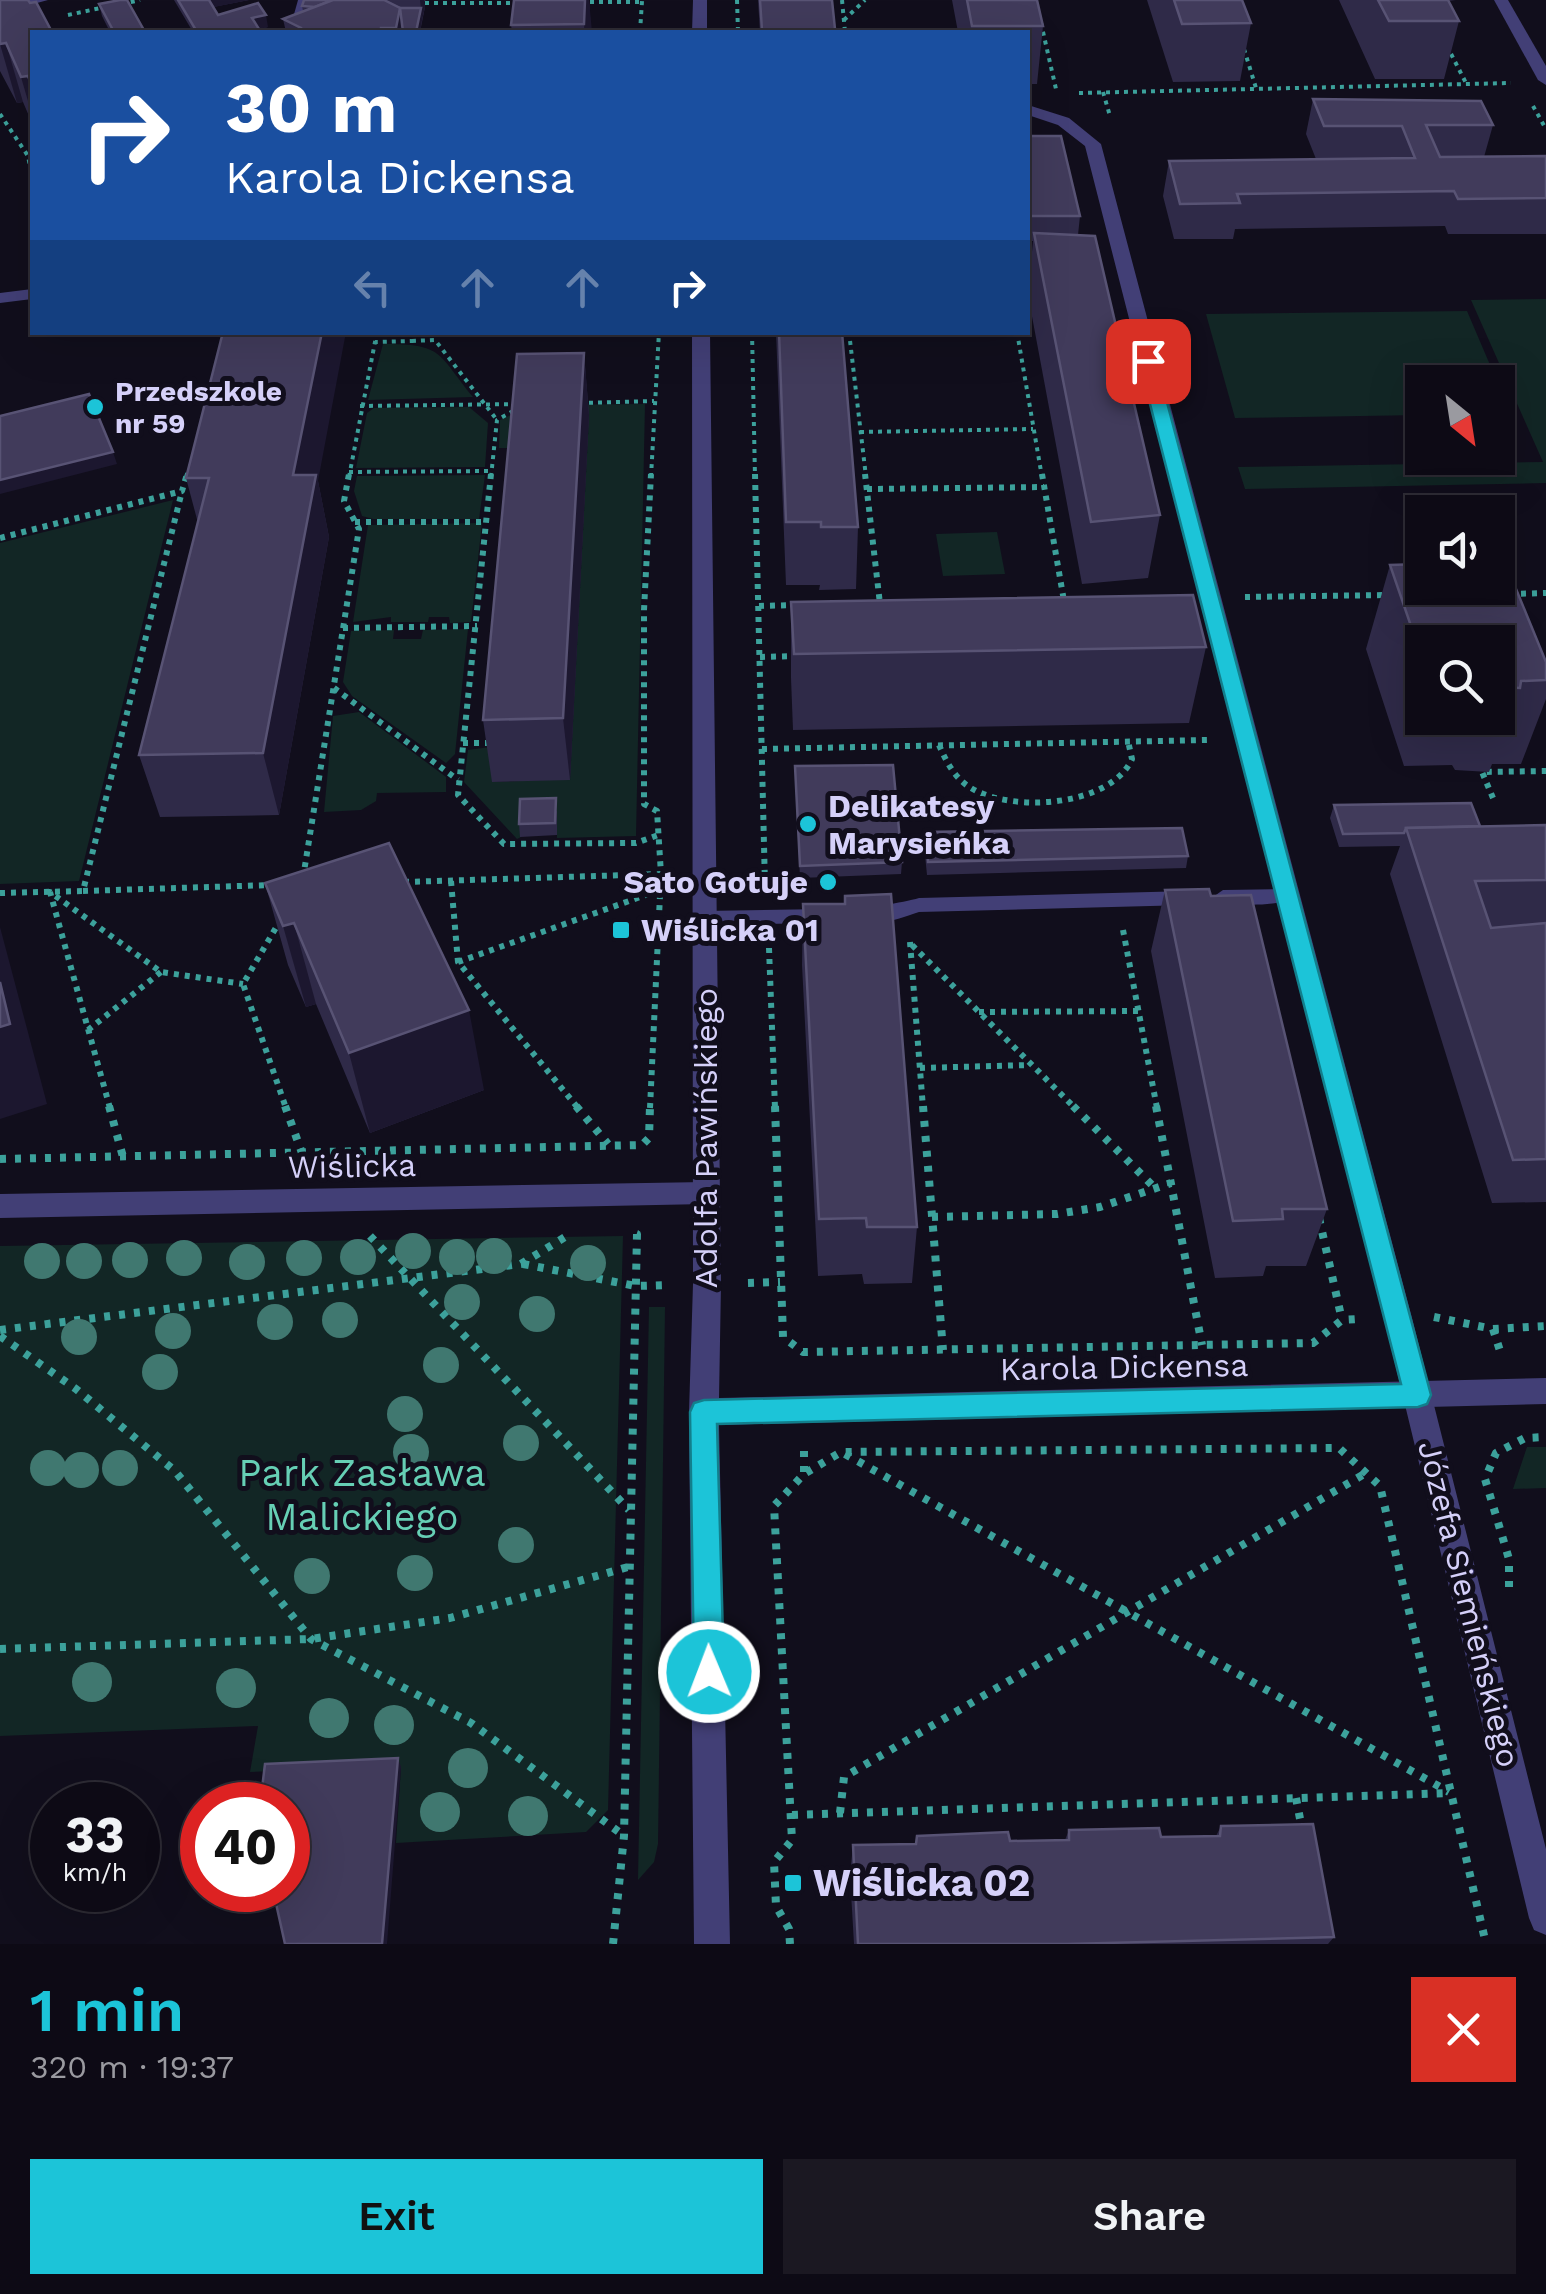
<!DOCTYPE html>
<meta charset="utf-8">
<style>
body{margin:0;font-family:"Work Sans",sans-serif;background:#1b1822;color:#f1f3f6;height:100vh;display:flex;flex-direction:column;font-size:38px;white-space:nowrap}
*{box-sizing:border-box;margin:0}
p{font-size:32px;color:#9a9aa0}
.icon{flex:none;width:55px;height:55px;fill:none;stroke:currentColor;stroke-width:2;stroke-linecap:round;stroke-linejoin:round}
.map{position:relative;height:1944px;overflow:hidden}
.sheet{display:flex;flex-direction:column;background:#0d0a15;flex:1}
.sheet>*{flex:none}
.hud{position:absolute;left:30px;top:30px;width:1000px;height:305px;border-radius:0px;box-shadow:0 10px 40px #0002,0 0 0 2px #2d2b34;background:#1a4fa0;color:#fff;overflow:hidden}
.needle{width:65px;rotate:150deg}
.tools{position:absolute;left:1405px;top:365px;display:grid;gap:20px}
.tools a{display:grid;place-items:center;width:110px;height:110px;border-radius:0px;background:#0d0a15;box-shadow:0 10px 40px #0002,0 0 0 2px #2d2b34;font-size:50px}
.speed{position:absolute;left:30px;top:1782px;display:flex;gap:20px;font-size:50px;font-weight:700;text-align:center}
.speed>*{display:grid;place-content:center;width:130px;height:130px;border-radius:50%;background:#0d0a15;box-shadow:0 10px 40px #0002,0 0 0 2px #2d2b34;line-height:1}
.speed small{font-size:25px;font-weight:400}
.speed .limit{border:15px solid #d22;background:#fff;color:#111}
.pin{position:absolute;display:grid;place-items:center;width:85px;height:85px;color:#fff;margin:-42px;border-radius:20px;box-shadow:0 5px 15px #0006}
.me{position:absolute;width:110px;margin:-55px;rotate:359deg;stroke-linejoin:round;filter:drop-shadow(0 0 8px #0008)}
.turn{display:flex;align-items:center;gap:35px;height:210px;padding:0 30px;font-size:45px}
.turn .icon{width:130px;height:130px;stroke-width:2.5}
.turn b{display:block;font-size:70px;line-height:85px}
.lanes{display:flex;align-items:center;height:95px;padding:0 30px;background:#0003;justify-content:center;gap:50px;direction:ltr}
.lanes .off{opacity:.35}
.round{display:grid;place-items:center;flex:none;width:105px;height:105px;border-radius:0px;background:#1b1822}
.summary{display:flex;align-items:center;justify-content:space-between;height:170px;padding:0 30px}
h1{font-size:60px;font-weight:600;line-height:75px;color:#1cc4d8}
.primary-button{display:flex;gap:20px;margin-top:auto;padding:20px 30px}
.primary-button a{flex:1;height:115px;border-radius:0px;background:#1cc4d8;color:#111;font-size:40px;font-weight:600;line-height:115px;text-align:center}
.primary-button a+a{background:#1b1822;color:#f1f3f6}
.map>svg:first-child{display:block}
.green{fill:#122625}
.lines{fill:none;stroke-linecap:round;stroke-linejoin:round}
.path-far2{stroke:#3ca19b;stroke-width:4;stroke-dasharray:4 5;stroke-linecap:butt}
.path-far1{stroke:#3ca19b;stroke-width:6;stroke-dasharray:5 6;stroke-linecap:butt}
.path{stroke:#3ca19b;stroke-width:8;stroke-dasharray:6 9;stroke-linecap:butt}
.service{fill:#423f76;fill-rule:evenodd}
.minor{fill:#423f76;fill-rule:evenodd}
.tertiary{fill:#423f76;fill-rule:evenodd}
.tree{fill:#407870}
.wall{fill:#2f2a48;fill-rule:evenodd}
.shaded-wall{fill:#1c172f}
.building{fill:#413b5b;stroke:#585374;stroke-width:2.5}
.route{fill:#1cc4d8;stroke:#127f8c;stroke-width:2.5}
.poi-dot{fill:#1cc4d8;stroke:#110e1c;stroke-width:4}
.labels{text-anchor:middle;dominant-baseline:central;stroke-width:10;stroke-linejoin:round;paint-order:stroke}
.far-poi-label{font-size:28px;font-weight:bold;fill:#d5d0f9;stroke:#110e1c;text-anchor:start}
.poi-label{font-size:32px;font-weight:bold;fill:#d5d0f9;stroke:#110e1c;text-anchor:start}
.street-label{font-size:32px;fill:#d5d0f9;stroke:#110e1c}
.near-park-label{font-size:38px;fill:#66cfb5;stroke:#110e1c}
.near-poi-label{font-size:38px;font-weight:bold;fill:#d5d0f9;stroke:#110e1c;text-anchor:start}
</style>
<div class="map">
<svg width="1546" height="1944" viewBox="0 0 1546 1944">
<rect width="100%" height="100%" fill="#110e1c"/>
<g class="green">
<path d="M1546 299V483L1245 489 1238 467 1543 462 1471 300Z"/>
<path d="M1467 311 1511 414H1498V382H1422V415L1235 418 1206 314Z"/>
<path d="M383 344C444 344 437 353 473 397L368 400Z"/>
<path d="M645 404 636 836 557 838V812H522L521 837 517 839 464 782 468 750 497 746 492 782 570 779 589 416 522 448H499L500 420 533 405Z"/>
<path d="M469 407 488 423 485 467 356 468 367 413 374 408Z"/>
<path d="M485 475 479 519H373L362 516 354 491 357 476Z"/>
<path d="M173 500 79 881 0 884V543Z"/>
<path d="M482 523 471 622 450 623 449 617H429L428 622H391V617L353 622 368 525Z"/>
<path d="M997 532 1005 574 943 576 936 534Z"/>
<path d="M468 629 455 754 446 763 352 696 343 682 351 631 394 630 393 639H421L423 630Z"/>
<path d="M359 712 446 777V792L377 793 376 801 361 810 324 812 333 716Z"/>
<path d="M623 1236 608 1810 586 1832 396 1843 401 1767 250 1772 258 1726 0 1736V1246Z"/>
<path d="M649 1307H665L658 1844 654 1862 638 1880Z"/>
<path d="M1527 1447H1546V1488L1513 1489Z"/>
</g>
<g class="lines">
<g class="path-far2">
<path d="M737 0 738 32"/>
<path d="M842 0 845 32"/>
<path d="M581 2H641"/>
<path d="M425 3H518"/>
<path d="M122 4 140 0"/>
<path d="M68 15 105 7"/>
<path d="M844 20 865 0"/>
<path d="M1041 23 1056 89"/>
<path d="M640 32 642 1"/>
<path d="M1447 46 1467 85"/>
<path d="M1244 49 1256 88"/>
<path d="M1103 92 1110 116"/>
<path d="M1079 93 1511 83"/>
<path d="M1533 106 1546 129"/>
<path d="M0 114 28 156 32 177"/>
<path d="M377 332 375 342 412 341"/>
<path d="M413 332 412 341 435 340 497 420"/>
<path d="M752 332 755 477"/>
<path d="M849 332 866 477"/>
<path d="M1017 332 1042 477"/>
<path d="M580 403 654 401"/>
<path d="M360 406 520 404"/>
<path d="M860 432 1033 429"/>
<path d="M349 472 492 471"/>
<path d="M186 477 188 471"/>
<path d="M349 477 375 342"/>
<path d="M491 477 497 420 515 410"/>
<path d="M651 477 659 332"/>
</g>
<g class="path-far1">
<path d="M491 474 458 795 504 844 636 843 661 834"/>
<path d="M755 474 765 886"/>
<path d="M865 474 880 604"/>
<path d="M1042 474 1064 601"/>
<path d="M867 489 1044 487"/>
<path d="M355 522H487"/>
<path d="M0 538 182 491 187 474"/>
<path d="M1510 594 1546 593"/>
<path d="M1245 597 1388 595"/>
<path d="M759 606 798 605"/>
<path d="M343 628 477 626"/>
<path d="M760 657 799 656"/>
<path d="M334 688 458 780"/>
<path d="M463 743H491"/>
<path d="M939 745C946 761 955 779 971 788 1012 813 1110 807 1132 759L1128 741"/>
<path d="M762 749 1208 740"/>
<path d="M1493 798 1482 772 1546 771"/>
<path d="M303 878 359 529 344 501 349 474"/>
<path d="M451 881 458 962 578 1108"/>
<path d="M404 882 661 874"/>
<path d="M83 891 271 885"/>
<path d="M0 893 83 891 182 491"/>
<path d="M281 919 243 984 286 1108"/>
<path d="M1123 930 1157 1108"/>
<path d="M910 942 923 1108"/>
<path d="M912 945 1075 1108"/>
<path d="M769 948 775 1108"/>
<path d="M458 962 660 890"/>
<path d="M979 1012 1138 1011"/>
<path d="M88 1030 161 972"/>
<path d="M920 1068 1030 1065"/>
<path d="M110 1108 50 892 161 972 243 984"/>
<path d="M650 1108 661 874 657 811 644 804V610L651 474"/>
</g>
<g class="path">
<path d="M109 1106 123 1157"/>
<path d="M285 1106 302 1153"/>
<path d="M576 1106 608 1144"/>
<path d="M775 1106 783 1337 803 1352 1313 1343 1342 1320 1358 1319"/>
<path d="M923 1106 943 1350"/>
<path d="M1073 1106 1155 1188"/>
<path d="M1156 1106 1202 1345"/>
<path d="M0 1159 642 1145 649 1138 650 1106"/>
<path d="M932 1217 1057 1214 1100 1207 1171 1183"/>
<path d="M1319 1218 1342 1320"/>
<path d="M370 1236 629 1510"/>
<path d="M523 1264 636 1286 668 1285"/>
<path d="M748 1283 780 1282"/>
<path d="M1434 1317 1493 1329 1546 1326"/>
<path d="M1493 1329 1501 1354"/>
<path d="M0 1330 521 1264 570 1234"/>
<path d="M0 1336 76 1389 175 1471 311 1639 471 1723 623 1835"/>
<path d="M804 1451V1473"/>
<path d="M845 1454 1449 1792"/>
<path d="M1509 1587V1559L1485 1479 1496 1453 1525 1438 1546 1437"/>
<path d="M0 1649 311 1639 450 1618 628 1567"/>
<path d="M1296 1798 1302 1829"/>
<path d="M840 1813 844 1777 1366 1473"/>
<path d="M792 1815 1449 1793"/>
<path d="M613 1944 624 1836 637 1234 634 1233"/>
<path d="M790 1944 789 1929 776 1906 774 1862 792 1840 774 1506 804 1474 841 1452 1339 1448 1380 1486 1486 1944"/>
</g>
<g class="service">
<path d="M298 0H310L301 32H289Z"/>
<path d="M1286 889 1296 896C1285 907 1224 908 1213 897L1223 890Z"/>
<path d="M1189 891 1199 898 1189 905 919 912C901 918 870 931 855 915 863 907 903 903 919 898Z"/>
<path d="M826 909 836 916 826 923 704 925 694 918 704 911Z"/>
</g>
<g class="minor">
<path d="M1494 0H1508L1546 66V85L1538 80Z"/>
<path d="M1028 105 1069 118 1101 144 1412 1318 1546 1849V1935L1534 1930 1529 1918 1384 1318 1085 146 1058 125 1028 115Z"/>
<path d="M32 289V299L0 303V293Z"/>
<path d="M706 1182 716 1185 720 1193 716 1201 706 1204 0 1218V1194Z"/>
</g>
<g class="tertiary">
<path d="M18 0H48L0 13V3Z"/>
<path d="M693 0H707V32H692Z"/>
<path d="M692 332H710L721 1284 719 1398 1546 1378V1404L719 1425 730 1944H694L689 1412 693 1284Z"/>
</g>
</g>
<g class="tree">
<circle cx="413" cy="1251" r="18"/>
<circle cx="494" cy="1256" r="18"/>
<circle cx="358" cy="1257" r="18"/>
<circle cx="457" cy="1257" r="18"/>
<circle cx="184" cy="1258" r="18"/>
<circle cx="304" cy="1258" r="18"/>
<circle cx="130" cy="1260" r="18"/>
<circle cx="42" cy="1261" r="18"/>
<circle cx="84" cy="1261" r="18"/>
<circle cx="247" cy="1262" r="18"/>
<circle cx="588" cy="1263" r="18"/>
<circle cx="462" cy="1302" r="18"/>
<circle cx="537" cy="1314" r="18"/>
<circle cx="340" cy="1320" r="18"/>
<circle cx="275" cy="1322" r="18"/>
<circle cx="173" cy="1331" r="18"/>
<circle cx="79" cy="1337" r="18"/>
<circle cx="441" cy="1365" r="18"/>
<circle cx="160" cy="1372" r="18"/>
<circle cx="405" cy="1414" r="18"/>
<circle cx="521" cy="1443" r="18"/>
<circle cx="411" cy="1452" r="18"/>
<circle cx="48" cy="1468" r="18"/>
<circle cx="120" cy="1468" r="18"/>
<circle cx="81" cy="1470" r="18"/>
<circle cx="516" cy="1545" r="18"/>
<circle cx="415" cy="1573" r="18"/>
<circle cx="312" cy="1576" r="18"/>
<circle cx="92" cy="1682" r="20"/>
<circle cx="236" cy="1688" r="20"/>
<circle cx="329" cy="1718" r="20"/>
<circle cx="394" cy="1725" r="20"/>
<circle cx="468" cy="1768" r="20"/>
<circle cx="440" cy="1812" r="20"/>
<circle cx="528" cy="1816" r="20"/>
</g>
<g class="wall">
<path d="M0 0 32 32V123L23 102 17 103 0 71Z"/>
<path d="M174 0H249L213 7 218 15 268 27 259 29 260 32H193Z"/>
<path d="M304 0H426L424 2 425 7 420 32H286L283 19 303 11 302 6Z"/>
<path d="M589 0 591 32H512L511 25Z"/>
<path d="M758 0H832L835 32H760Z"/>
<path d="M952 0H1037L1043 26 1037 84H1028V32H958Z"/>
<path d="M1147 0H1242L1251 23 1240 81 1173 82Z"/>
<path d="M1339 0H1456L1448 1 1459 21 1444 79H1375Z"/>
<path d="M99 4 145 32H110L102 16Z"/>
<path d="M1313 99 1493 125 1484 157 1546 156V234H1448L1445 226 1235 229 1233 239H1174L1163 196 1169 161 1316 159 1306 134Z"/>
<path d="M1028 136 1080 216 1078 235 1160 515 1148 578 1082 584 1028 295 1033 241H1028Z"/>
<path d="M776 332H842L858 527 856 589 819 590 820 585H786Z"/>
<path d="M584 353 589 415 570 780 492 782 483 720Z"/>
<path d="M186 478 318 481 329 537 279 815 160 817 139 755 198 523Z"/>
<path d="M1390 565 1422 588 1546 662V699L1521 764H1492L1489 772 1455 770 1452 765 1404 766 1366 649ZM1422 642H1498V718H1422Z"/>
<path d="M791 602 1206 647 1189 723 793 730 791 678Z"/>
<path d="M795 779 902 862 901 874 800 878Z"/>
<path d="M1334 805 1480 826 1546 825V1202L1492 1203 1390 874 1400 846 1339 847 1330 818Z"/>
<path d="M557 811V835L520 837 519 824Z"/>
<path d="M926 832 1188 856 1186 868 927 875 924 845Z"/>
<path d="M265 883 484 1090 370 1133 316 1004 306 1007 288 965Z"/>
<path d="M1165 890 1327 1209 1306 1266H1266L1263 1276 1215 1278 1151 951Z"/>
<path d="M803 904 917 1227 912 1283 864 1284 862 1274 818 1276 802 965Z"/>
<path d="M1221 1826 1334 1937 1328 1944H854L850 1875 853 1845 1065 1840 1069 1830 1161 1837 1216 1836Z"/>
</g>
<g class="shaded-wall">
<path d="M207 0H249L209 8Z"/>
<path d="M420 0H424L425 7 422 20Z"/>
<path d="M585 0H589L592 32H584Z"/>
<path d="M400 8 403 32H397L396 28Z"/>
<path d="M421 8 422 20 420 32H416Z"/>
<path d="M266 15 268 27 255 30 252 18Z"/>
<path d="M6 43 23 102 17 103 0 44Z"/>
<path d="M28 76 32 92V115L21 77Z"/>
<path d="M322 332H346L318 481 329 537 279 815 263 753 293 475Z"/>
<path d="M584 353 589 415 570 780 563 718Z"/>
<path d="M113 452 117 464 0 494V480Z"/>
<path d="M294 923 316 1004 306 1007 283 926Z"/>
<path d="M0 927 47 1104 0 1119Z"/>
<path d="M469 1010 484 1090 370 1133 349 1053Z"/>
<path d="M398 1758 401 1767 387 1944H382Z"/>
</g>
<g class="building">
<path d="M0 0H28L30 3 36 2 52 32H32V86L28 76 21 77 6 43 0 44Z"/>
<path d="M120 0H127L145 32H114L99 4Z"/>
<path d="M178 0H209L218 15 258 3 266 15 252 18 259 29 242 32H197Z"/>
<path d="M304 0H332L315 7 302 6Z"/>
<path d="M333 0H384L400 8 396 28H381V32H300L301 28 283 19Z"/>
<path d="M514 0H585L584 24 511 25Z"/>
<path d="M760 0H832L835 29 762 30Z"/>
<path d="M967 0H1037L1043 26H972Z"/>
<path d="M1174 0H1242L1251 23 1182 24Z"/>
<path d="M1378 0H1448L1459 21H1389Z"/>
<path d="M400 8H421L416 32H403Z"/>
<path d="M1313 99 1481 101 1493 125H1426L1440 157 1546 156V198L1458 199 1454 191 1237 194 1240 203 1180 204 1169 161 1415 158 1402 126H1324Z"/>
<path d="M1028 136H1061L1080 216H1029L1028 208Z"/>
<path d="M1034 233 1095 236 1160 515 1091 522Z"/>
<path d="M223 332H322L293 475H316L263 753 139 755 209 478H186Z"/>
<path d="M779 332H842L858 527H821V522H786Z"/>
<path d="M584 353 563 718 483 720 517 354Z"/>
<path d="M89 394 113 452 0 480V416Z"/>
<path d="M1498 562H1505L1546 662V680L1521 681 1520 688 1498 687V642H1422V658L1390 565 1422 564V588H1498Z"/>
<path d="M1193 595 1206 647 794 654 791 602Z"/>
<path d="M893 765 902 862 800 866 795 766Z"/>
<path d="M556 798 555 823 519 824 520 799Z"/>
<path d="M1471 803 1480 826 1406 828 1404 833 1343 834 1334 805Z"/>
<path d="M1546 825V880L1475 881 1491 928 1546 923V1159L1513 1160 1406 828Z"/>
<path d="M1182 828 1188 856 928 862 926 832Z"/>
<path d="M389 843 469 1010 349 1053 294 923 283 926 265 883Z"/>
<path d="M1209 889 1211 896 1251 895 1327 1209H1282L1283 1219 1233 1221 1165 890Z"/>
<path d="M891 894 917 1227H867L866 1218 819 1219 803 904H845V896Z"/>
<path d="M0 982 10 1024 0 1027Z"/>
<path d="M398 1758 382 1944H285L273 1890H288V1805H260L265 1764Z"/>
<path d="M1313 1824 1334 1937 1067 1944H858L853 1845 916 1844 917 1836 1008 1832 1010 1841 1069 1840V1830L1159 1828 1161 1837 1220 1836 1221 1826Z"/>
</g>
<path class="route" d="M1148 356 1156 361 1431 1395 1427 1404 1418 1407 717 1424 724 1672 719 1682 709 1686 699 1682 694 1672 690 1412 694 1403 704 1400 1401 1384 1139 361Z"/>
<g class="poi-dot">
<circle cx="95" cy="407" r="10"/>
<circle cx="808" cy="824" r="10"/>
<circle cx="828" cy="882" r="10"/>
<rect x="611" y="920" width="20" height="20" rx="5"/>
<rect x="783" y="1873" width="20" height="20" rx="5"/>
</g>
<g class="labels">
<g class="far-poi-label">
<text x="115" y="391">Przedszkole<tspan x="115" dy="32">nr 59</tspan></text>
</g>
<g class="poi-label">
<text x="828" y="806">Delikatesy<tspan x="828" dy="37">Marysieńka</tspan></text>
<text x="808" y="882" text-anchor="end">Sato Gotuje</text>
<text x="641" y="930">Wiślicka 01</text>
</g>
<g class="street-label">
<text transform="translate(706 1138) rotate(-90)">Adolfa Pawińskiego</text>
<text transform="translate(352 1166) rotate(-1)">Wiślicka</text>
<text transform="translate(1124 1367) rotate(-1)">Karola Dickensa</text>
<text transform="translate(1469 1604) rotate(76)">Józefa Siemieńskiego</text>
</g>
<g class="near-park-label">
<text x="362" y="1473">Park Zasława<tspan x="362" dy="44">Malickiego</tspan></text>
</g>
<g class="near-poi-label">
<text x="813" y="1883">Wiślicka 02</text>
</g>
</g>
</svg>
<div class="tools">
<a><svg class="needle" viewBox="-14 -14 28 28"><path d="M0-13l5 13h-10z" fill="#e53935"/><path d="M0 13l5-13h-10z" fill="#9a9aa0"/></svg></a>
<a><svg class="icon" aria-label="sound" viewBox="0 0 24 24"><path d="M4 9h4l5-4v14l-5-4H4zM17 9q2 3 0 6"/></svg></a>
<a><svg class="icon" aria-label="search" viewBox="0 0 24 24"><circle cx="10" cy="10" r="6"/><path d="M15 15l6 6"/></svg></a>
</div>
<div class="speed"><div>33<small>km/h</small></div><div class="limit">40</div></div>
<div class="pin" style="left:1148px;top:361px;background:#d93025"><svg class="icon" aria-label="arrive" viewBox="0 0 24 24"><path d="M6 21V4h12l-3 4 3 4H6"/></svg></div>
<svg class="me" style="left:709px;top:1672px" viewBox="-20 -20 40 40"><circle r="17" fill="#1cc4d8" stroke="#fff" stroke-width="3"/><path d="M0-11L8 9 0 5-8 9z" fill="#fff"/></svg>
<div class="hud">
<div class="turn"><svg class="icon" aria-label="right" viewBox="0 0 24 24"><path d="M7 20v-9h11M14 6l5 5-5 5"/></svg><div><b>30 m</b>Karola Dickensa</div></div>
<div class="lanes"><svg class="icon off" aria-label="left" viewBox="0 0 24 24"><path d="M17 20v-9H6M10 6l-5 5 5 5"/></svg><svg class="icon off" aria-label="ahead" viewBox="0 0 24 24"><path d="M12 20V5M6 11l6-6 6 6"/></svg><svg class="icon off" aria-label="ahead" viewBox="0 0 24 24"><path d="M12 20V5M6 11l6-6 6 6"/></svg><svg class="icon" aria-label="right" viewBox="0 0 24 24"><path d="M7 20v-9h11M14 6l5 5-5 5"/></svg></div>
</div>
</div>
<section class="sheet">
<div class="summary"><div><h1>1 min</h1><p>320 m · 19:37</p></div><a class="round" style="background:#d93025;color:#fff"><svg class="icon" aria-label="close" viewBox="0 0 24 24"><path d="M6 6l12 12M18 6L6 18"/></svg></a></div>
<div class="primary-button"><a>Exit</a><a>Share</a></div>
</section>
